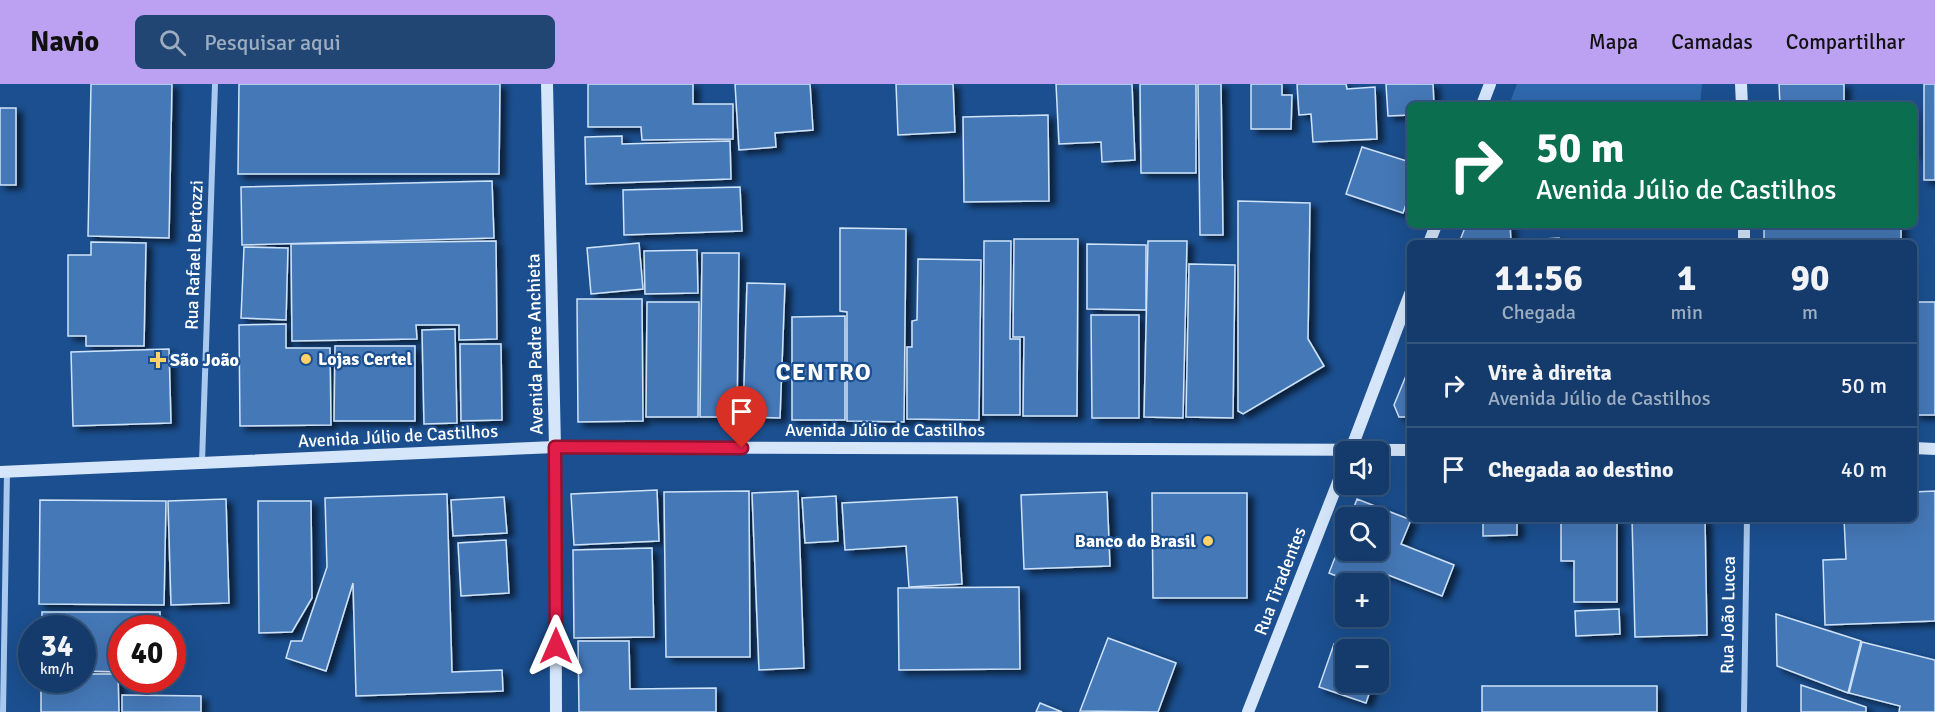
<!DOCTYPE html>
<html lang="pt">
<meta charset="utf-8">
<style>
body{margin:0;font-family:Signika,sans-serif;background:#214673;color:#f1f3f6;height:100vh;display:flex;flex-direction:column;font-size:22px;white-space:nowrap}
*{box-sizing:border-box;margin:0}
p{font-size:20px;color:#9dadc1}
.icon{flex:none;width:33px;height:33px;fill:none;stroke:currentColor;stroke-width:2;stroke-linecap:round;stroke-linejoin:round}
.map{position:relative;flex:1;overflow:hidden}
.sheet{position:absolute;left:1407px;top:156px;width:510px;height:282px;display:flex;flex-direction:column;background:#143b6b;border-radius:9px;box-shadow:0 6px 24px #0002,0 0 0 2px #33557e}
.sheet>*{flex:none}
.hud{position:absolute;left:1407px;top:18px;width:510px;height:126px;border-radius:9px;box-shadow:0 6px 24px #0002,0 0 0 2px #33557e;background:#0b6e4f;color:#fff;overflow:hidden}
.tools{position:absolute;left:1335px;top:357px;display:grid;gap:12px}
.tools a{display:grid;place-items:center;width:54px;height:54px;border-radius:9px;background:#143b6b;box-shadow:0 6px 24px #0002,0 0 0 2px #33557e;font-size:30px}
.speed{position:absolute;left:18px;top:531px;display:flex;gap:12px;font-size:30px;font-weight:700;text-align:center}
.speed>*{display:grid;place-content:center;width:78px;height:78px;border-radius:50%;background:#143b6b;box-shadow:0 6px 24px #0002,0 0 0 2px #33557e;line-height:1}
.speed small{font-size:15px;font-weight:400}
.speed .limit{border:9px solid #d22;background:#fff;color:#111}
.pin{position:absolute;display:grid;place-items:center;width:51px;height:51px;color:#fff;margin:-62px -26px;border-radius:50% 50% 50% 0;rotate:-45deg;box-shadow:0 0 6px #0007}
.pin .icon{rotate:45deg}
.me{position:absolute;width:66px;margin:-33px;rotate:0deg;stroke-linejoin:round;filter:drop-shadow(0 0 4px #0008)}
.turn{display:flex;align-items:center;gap:21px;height:126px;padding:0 30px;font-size:27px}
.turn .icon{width:78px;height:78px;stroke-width:2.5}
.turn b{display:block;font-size:42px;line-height:51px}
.eta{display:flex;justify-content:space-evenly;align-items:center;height:102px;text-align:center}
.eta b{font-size:36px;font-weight:800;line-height:42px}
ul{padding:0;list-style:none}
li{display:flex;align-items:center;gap:18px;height:84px;padding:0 30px;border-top:2px solid #33557e}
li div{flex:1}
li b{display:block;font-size:22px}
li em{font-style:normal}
header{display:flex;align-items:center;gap:36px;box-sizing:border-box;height:84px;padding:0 30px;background:#bca0f2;color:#111}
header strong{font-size:28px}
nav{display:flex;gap:33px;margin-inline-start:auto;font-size:21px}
.search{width:420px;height:54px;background:#214673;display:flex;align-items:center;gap:15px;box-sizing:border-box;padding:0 21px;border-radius:9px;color:#9dadc1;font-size:22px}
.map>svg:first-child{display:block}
.green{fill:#2e69ad}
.building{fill:#4478b7;stroke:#cfe3fa;stroke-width:1.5;filter:url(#shadow)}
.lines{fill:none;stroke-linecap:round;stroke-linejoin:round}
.street{stroke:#a9c9ee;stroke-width:6}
.secondary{stroke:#d6e6fa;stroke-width:12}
.route-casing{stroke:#92132f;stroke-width:15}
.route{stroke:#e11d48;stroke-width:10}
.poi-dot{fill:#ffd166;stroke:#1b4f8f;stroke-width:2}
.labels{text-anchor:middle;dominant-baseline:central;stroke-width:4.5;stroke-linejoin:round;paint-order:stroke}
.street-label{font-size:18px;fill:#fff;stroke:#1b4f8f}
.poi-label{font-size:18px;font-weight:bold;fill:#fff;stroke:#1b4f8f;text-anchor:start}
.district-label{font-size:24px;font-weight:bold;letter-spacing:1.5px;fill:#fff;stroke:#1b4f8f}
</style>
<header>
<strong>Navio</strong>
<div class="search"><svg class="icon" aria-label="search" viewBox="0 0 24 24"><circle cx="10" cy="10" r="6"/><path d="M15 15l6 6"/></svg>Pesquisar aqui</div>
<nav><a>Mapa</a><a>Camadas</a><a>Compartilhar</a></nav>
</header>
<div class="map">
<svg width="1935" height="628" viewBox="0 0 1935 628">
<defs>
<filter id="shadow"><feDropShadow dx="6" dy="4" stdDeviation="3" flood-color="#0009"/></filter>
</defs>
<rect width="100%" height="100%" fill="#1b4f8f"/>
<path class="green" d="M1517 0H1702L1700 21H1509Z"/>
<g class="building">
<path d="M91 0H172L169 154 88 152Z"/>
<path d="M239 0H500L499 90H238Z"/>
<path d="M588 0H693V20H733V55L642 56 641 43H588Z"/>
<path d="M735 0H810L813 46 775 49 776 63 739 66Z"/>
<path d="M896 0H953L955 48 898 51Z"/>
<path d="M1056 0H1132L1135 76 1102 78 1101 58 1059 60Z"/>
<path d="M1140 0H1196V89H1141Z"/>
<path d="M1198 0H1221L1223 151H1200Z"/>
<path d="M1251 0H1282V11H1292L1291 45H1251Z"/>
<path d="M1297 0H1346L1347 5 1375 3 1377 55 1313 58 1311 30 1299 31Z"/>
<path d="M1386 0H1433L1434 21H1410V31L1388 32Z"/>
<path d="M1779 0H1844V21H1780Z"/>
<rect x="1924" y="0" width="11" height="96"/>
<path d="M1914 22 1916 71H1914Z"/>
<rect x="0" y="24" width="16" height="77"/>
<path d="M1048 31 1049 117 964 118 963 33Z"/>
<path d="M622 52V60L730 57 731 95 586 100 585 53Z"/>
<path d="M1362 63 1410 78V109L1403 129 1346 110Z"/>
<path d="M492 97 494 154 242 161 241 103Z"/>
<path d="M740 103 742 147 624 151 623 106Z"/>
<path d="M1238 117 1310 119 1308 255 1324 282 1243 330 1238 327Z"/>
<path d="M1466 141H1510L1511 157 1559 154 1560 159H1459Z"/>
<path d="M1764 141H1901V157L1764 158Z"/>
<path d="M840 144 906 145 904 338 847 337V228L840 227Z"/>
<path d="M1014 155H1078L1077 332H1023L1024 253H1013Z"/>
<path d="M496 157 497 255 459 256V241H416L417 255 292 257 291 160Z"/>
<path d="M984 157H1011L1010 255H1020V331H983Z"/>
<path d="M1148 157H1187L1183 334 1144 333Z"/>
<path d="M91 158 146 159 144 262H86V252H68V171H91Z"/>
<path d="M639 159 643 205 591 210 587 164Z"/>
<path d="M1087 160 1146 161V226L1087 225Z"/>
<path d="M244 163 288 164 286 236 241 234Z"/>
<path d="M697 166 698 209 645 210 644 167Z"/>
<path d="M702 169H739L737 333H700Z"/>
<path d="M918 175 981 176 979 336 907 335V263H912V237L917 236Z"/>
<path d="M1189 180 1235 181 1233 334 1186 333Z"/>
<path d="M747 199 785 200 780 334 743 333Z"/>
<path d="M577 215H642L643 337 578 338Z"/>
<path d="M647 218H699L698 333H646Z"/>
<rect x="1914" y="218" width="21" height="113"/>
<path d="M1091 231H1139V334H1092Z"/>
<path d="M845 232V336H792V233Z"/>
<path d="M286 240V264H330L331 341 240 342 239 241Z"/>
<path d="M455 245 457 339 424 340 422 246Z"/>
<path d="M460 260H501L502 336 461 337Z"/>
<path d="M335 262H415V337H334Z"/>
<path d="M169 265 171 339 73 342 71 268Z"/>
<path d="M1410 282V333H1399L1394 321Z"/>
<path d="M657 406 659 457 574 461 571 410Z"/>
<path d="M749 407 750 573H666L664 408Z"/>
<path d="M798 407 804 584 759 586 752 409Z"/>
<path d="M1935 407V537L1825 541 1823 476 1846 475 1844 435H1914V408Z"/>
<path d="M1107 408 1110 482 1024 485 1021 411Z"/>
<path d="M1152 409H1247V514H1153Z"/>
<path d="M447 410 452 588 502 586 503 607 356 612 353 499 326 587 286 574 291 557H302L327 483 325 414Z"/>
<path d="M836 412 838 457 805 459 802 414Z"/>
<path d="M504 413 507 449 453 452 451 416Z"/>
<path d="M957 413 962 500 909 503 906 462 845 466 842 419Z"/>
<path d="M226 415 229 519 171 521 168 417Z"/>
<path d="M1357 415 1411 436 1401 460 1454 481 1442 512 1383 489 1378 500H1356L1329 489 1346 445V466H1378V434H1350Z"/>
<path d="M40 416 166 417 164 521 39 520Z"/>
<path d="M258 417H311L312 514 292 548 259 549Z"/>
<path d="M1483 435H1517V451L1483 452Z"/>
<path d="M1561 435H1617V518H1574V477H1561Z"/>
<path d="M1632 435H1705L1707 551 1635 553Z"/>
<path d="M506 456 509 509 461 512 458 459Z"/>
<path d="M652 464 654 553 574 554 573 466Z"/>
<path d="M1019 503 1020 585 899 586 898 504Z"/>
<path d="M1619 525 1620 550 1576 552 1575 527Z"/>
<path d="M42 528H160V544H122V588L82 587V544H42Z"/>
<path d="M1776 530 1861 557 1848 609 1777 582Z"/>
<path d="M1108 554 1176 579 1158 628 1080 627Z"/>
<path d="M578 557H629L630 605 716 604V628H579Z"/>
<path d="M1862 558 1935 576V628H1899L1900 622 1849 609Z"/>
<path d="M1334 560 1351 566H1346V598H1373L1366 619 1319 603Z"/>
<path d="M82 590H118L119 628H41V596H82Z"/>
<path d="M1801 601 1866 623V628H1801Z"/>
<rect x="1482" y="602" width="175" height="26"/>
<path d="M122 611 201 612V628H122Z"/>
<path d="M1040 619 1062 628H1036Z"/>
</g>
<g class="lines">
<g class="street">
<path d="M202 378 215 0"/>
<path d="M3 628 7 388"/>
<path d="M1744 628 1747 435"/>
</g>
<g class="secondary">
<path d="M547 0 555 363 556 628"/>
<path d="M1741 0 1742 21"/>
<path d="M1482 21 1490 0"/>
<path d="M1744 141V159"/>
<path d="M1429 159 1436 141"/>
<path d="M1914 364 1935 365"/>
<path d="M1350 368 1410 210"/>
<path d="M0 388 555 363 1410 366"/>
<path d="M1248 628 1346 378"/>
</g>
</g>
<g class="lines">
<g class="route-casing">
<path id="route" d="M556 562 555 363 742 364"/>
</g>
<use href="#route" class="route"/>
</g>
<g class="poi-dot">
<circle cx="306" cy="275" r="6"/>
<path d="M155 267h6v6h6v6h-6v6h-6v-6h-6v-6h6z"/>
<circle cx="1208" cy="457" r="6"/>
</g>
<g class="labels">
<g class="street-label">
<text transform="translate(194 171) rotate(-88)">Rua Rafael Bertozzi</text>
<text transform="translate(535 260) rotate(-91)">Avenida Padre Anchieta</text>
<text x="885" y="346">Avenida Júlio de Castilhos</text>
<text transform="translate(398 352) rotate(-3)">Avenida Júlio de Castilhos</text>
<text transform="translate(1280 497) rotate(-69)">Rua Tiradentes</text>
<text transform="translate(1728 531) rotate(-89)">Rua João Lucca</text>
</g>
<g class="poi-label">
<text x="318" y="275">Lojas Certel</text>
<text x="170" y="276">São João</text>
<text x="1196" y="457" text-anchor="end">Banco do Brasil</text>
</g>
<g class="district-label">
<text x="824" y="288">CENTRO</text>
</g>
</g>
</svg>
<div class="tools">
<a><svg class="icon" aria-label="sound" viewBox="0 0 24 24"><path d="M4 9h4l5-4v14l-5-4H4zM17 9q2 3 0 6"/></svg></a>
<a><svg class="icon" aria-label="search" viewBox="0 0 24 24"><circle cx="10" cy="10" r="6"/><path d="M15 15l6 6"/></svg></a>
<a>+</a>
<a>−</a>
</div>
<div class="speed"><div>34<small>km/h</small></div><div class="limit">40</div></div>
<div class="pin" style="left:742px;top:364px;background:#d93025"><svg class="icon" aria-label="arrive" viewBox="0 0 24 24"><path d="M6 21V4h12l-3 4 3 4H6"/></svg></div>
<svg class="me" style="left:556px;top:562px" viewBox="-20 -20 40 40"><path d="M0-17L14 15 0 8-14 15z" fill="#e11d48" stroke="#fff" stroke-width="4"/></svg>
<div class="hud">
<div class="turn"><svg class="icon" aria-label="right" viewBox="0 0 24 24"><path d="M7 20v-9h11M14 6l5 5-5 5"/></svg><div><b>50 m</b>Avenida Júlio de Castilhos</div></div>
</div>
<section class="sheet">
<div class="eta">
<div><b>11:56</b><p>Chegada</p></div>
<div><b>1</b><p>min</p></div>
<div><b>90</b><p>m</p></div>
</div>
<ul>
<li><svg class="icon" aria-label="right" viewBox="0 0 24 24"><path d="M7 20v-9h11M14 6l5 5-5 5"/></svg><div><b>Vire à direita</b><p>Avenida Júlio de Castilhos</p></div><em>50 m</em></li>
<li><svg class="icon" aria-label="arrive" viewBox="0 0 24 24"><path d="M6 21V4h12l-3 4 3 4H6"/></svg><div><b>Chegada ao destino</b></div><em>40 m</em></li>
</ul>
</section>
</div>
